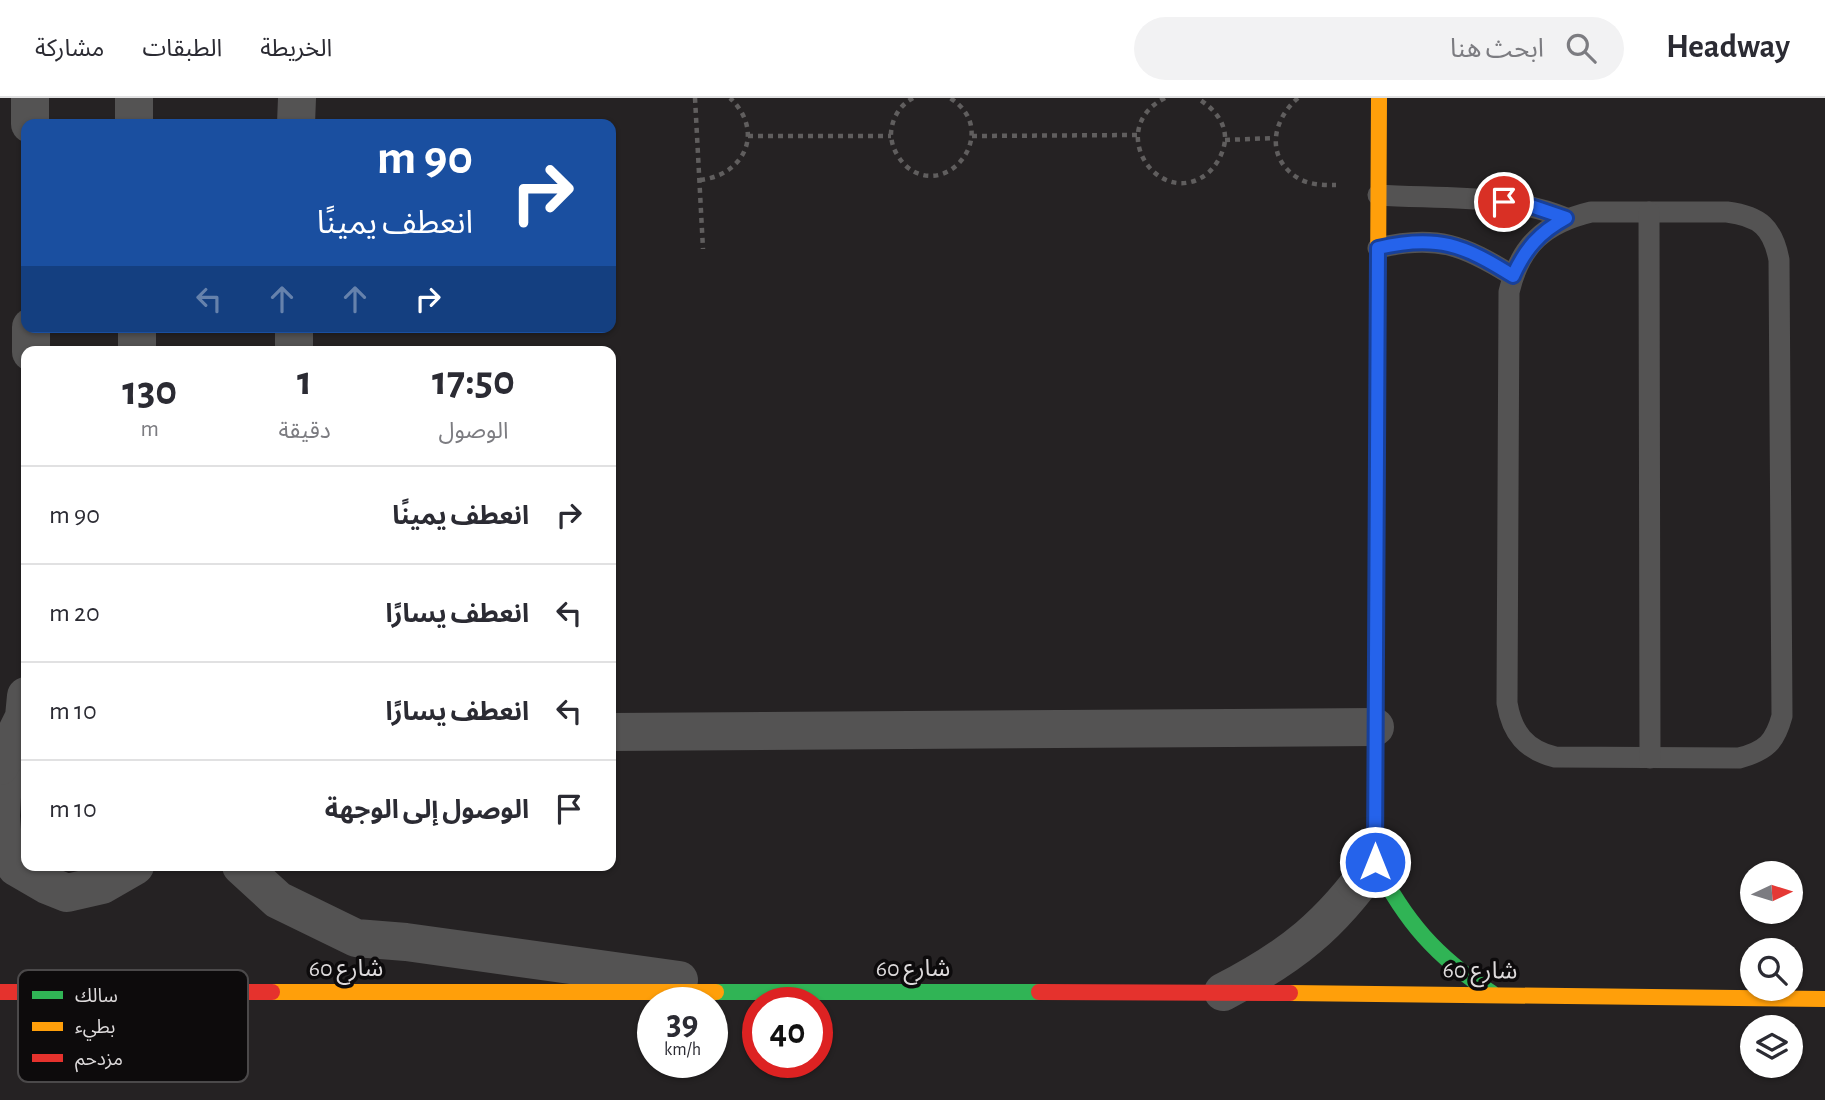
<!DOCTYPE html>
<html lang="ar">
<meta charset="utf-8">
<style>
body{margin:0;font-family:"Alegreya Sans","Noto Sans Arabic",sans-serif;background:#f2f2f3;color:#2b2b33;direction:rtl;height:100vh;display:flex;flex-direction:column;font-size:26px;white-space:nowrap}
*{box-sizing:border-box;margin:0}
p{font-size:23px;color:#7c7c81}
.icon{flex:none;width:38px;height:38px;fill:none;stroke:currentColor;stroke-width:2;stroke-linecap:round;stroke-linejoin:round}
.map{position:relative;flex:1;overflow:hidden;direction:ltr}
.drawer{position:absolute;left:21px;top:248px;width:595px;height:525px;display:flex;flex-direction:column;background:#fff;border-radius:14px;box-shadow:0 2px 5px #0004;direction:rtl}
.drawer>*{flex:none}
.banner{position:absolute;left:21px;top:21px;width:595px;height:214px;border-radius:14px;box-shadow:0 2px 5px #0004;direction:rtl;background:#1a4fa0;color:#fff;overflow:hidden}
.needle{width:46px;rotate:86deg}
.controls{position:absolute;left:1740px;top:763px;display:grid;gap:14px}
.controls a{display:grid;place-items:center;width:63px;height:63px;border-radius:50%;background:#fff;box-shadow:0 2px 5px #0004;font-size:35px}
.speed{position:absolute;left:637px;top:889px;display:flex;gap:14px;font-size:35px;font-weight:700;text-align:center}
.speed>*{display:grid;place-content:center;width:91px;height:91px;border-radius:50%;background:#fff;box-shadow:0 2px 5px #0004;line-height:1}
.speed small{font-size:18px;font-weight:400}
.speed .limit{border:10px solid #d22;background:#fff;color:#111}
.pin{position:absolute;display:grid;place-items:center;width:60px;height:60px;color:#fff;margin:-30px;border:4px solid #fff;border-radius:50%;box-shadow:0 2px 7px #0007}
.me{position:absolute;width:77px;margin:-38px;rotate:0deg;stroke-linejoin:round;filter:drop-shadow(0 0 5px #0008)}
.turn{display:flex;align-items:center;gap:24px;height:147px;padding:0 28px;font-size:32px}
.turn .icon{width:91px;height:91px;stroke-width:2.5}
.turn b{display:block;font-size:49px;line-height:60px}
.lanes{display:flex;align-items:center;height:66px;padding:0 28px;background:#0003;justify-content:center;gap:35px;direction:ltr}
.lanes .off{opacity:.35}
.eta{display:flex;justify-content:space-evenly;align-items:center;height:119px;text-align:center}
.eta b{font-size:42px;font-weight:600;line-height:49px}
ul{padding:0;list-style:none}
li{display:flex;align-items:center;gap:21px;height:98px;padding:0 28px;border-top:2px solid #e1e1e2}
li div{flex:1}
li b{display:block;font-size:26px}
li em{font-style:normal}
header{display:flex;align-items:center;gap:42px;box-sizing:border-box;height:98px;padding:0 35px;background:#fff;border-bottom:2px solid #e1e1e2}
header strong{font-size:33px}
nav{display:flex;gap:38px;margin-inline-start:auto;font-size:24px}
.search{width:490px;height:63px;background:#f2f2f3;display:flex;align-items:center;gap:18px;box-sizing:border-box;padding:0 24px;border-radius:38px;color:#7c7c81;font-size:26px}
.map>svg:first-child{display:block}
.lines{fill:none;stroke-linecap:round;stroke-linejoin:round}
.path{stroke:#605e5e;stroke-width:4.5;stroke-dasharray:5 5;stroke-linecap:butt}
.lane{stroke:#545353;stroke-width:21}
.street{stroke:#545353;stroke-width:38}
.fast{stroke:#30b455;stroke-width:16}
.slow{stroke:#ff9f0a;stroke-width:16}
.jam{stroke:#e5322d;stroke-width:16}
.route-casing{stroke:#184099;stroke-width:18}
.route{stroke:#2563eb;stroke-width:12}
.labels{text-anchor:middle;dominant-baseline:central;stroke-width:7;stroke-linejoin:round;paint-order:stroke}
.street-label{font-size:24px;fill:#dddadb;stroke:#0d0b0c}
.key{fill:#0d0b0c;stroke:#4b494a;stroke-width:2}
.key-label{font-size:19px;fill:#dddadb}
</style>
<header>
<strong>Headway</strong>
<div class="search"><svg class="icon" aria-label="search" viewBox="0 0 24 24"><circle cx="10" cy="10" r="6"/><path d="M15 15l6 6"/></svg>ابحث هنا</div>
<nav><a>الخريطة</a><a>الطبقات</a><a>مشاركة</a></nav>
</header>
<div class="map">
<svg width="1825" height="1002" viewBox="0 0 1825 1002">
<rect width="100%" height="100%" fill="#252223"/>
<g class="lines">
<g class="path">
<path d="M695 0 703 151"/>
<path d="M913 0C900 7 892 20 891 35 891 48 897 59 906 68 947 104 1003 33 950 0"/>
<path d="M1165 0C1103 31 1160 114 1208 75 1217 67 1224 54 1225 42 1226 23 1212 9 1197 0"/>
<path d="M1298 0C1272 22 1265 60 1298 80 1309 87 1324 87 1336 87"/>
<path d="M748 38H891"/>
<path d="M972 38 1137 37"/>
<path d="M1225 42 1275 40"/>
<path d="M700 82C745 77 765 33 730 0"/>
</g>
<g class="lane">
<path d="M1378 97C1441 101 1508 96 1566 120"/>
<path d="M1591 114H1727C1760 118 1773 130 1779 162L1782 618C1775 644 1766 653 1739 660L1555 659C1526 652 1512 635 1507 605L1509 194C1520 147 1545 125 1591 114Z"/>
<path d="M1649 114 1650 660"/>
<path d="M1378 150C1436 136 1464 147 1513 178"/>
</g>
<g class="street">
<path d="M30 0V26"/>
<path d="M134 0V26"/>
<path d="M296 26 297 0"/>
<path d="M31 229V254"/>
<path d="M137 229V254"/>
<path d="M294 254V229"/>
<path d="M611 634 1375 629"/>
<path d="M4 660 1 718 3 746 16 769 47 787 67 795 102 787 135 768"/>
<path d="M0 668 24 619 26 598"/>
<path d="M241 768 278 802 356 840 406 844 679 882"/>
<path d="M1223 894C1291 859 1331 827 1375 764"/>
</g>
<g class="fast">
<path d="M1377 374 1375 764C1405 823 1436 859 1492 895"/>
<path d="M716 894H1039"/>
</g>
<g class="slow">
<path d="M1377 374 1379 0"/>
<path d="M272 894H716"/>
<path d="M1290 895 1825 901"/>
</g>
<g class="jam">
<path d="M0 894H272"/>
<path d="M1039 894 1290 895"/>
</g>
</g>
<g class="lines">
<g class="route-casing">
<path id="route" d="M1375 764 1378 150C1437 136 1464 147 1513 178 1525 151 1540 134 1566 120L1528 107 1504 104"/>
</g>
<use href="#route" class="route"/>
</g>
<g class="labels">
<g class="street-label">
<text x="346" y="871">شارع 60</text>
<text x="913" y="871">شارع 60</text>
<text transform="translate(1480 873) rotate(1)">شارع 60</text>
</g>
</g>
<rect x="18" y="872" width="230" height="112" rx="10" class="key"/>
<rect x="32" y="893" width="31" height="8" fill="#30b455"/>
<rect x="32" y="924" width="31" height="9" fill="#ff9f0a"/>
<rect x="32" y="956" width="31" height="8" fill="#e5322d"/>
<g class="key-label">
<text x="75" y="904">سالك</text>
<text x="75" y="935">بطيء</text>
<text x="75" y="967">مزدحم</text>
</g>
</svg>
<div class="controls">
<a><svg class="needle" viewBox="-14 -14 28 28"><path d="M0-13l5 13h-10z" fill="#e53935"/><path d="M0 13l5-13h-10z" fill="#7c7c81"/></svg></a>
<a><svg class="icon" aria-label="search" viewBox="0 0 24 24"><circle cx="10" cy="10" r="6"/><path d="M15 15l6 6"/></svg></a>
<a><svg class="icon" aria-label="layers" viewBox="0 0 24 24"><path d="M12 4l9 5-9 5-9-5zM3 14l9 5 9-5"/></svg></a>
</div>
<div class="speed"><div>39<small>km/h</small></div><div class="limit">40</div></div>
<div class="pin" style="left:1504px;top:104px;background:#d93025"><svg class="icon" aria-label="arrive" viewBox="0 0 24 24"><path d="M6 21V4h12l-3 4 3 4H6"/></svg></div>
<svg class="me" style="left:1375px;top:764px" viewBox="-20 -20 40 40"><circle r="17" fill="#2563eb" stroke="#fff" stroke-width="3"/><path d="M0-11L8 9 0 5-8 9z" fill="#fff"/></svg>
<div class="banner">
<div class="turn"><svg class="icon" aria-label="right" viewBox="0 0 24 24"><path d="M7 20v-9h11M14 6l5 5-5 5"/></svg><div><b>90 m</b>انعطف يمينًا</div></div>
<div class="lanes"><svg class="icon off" aria-label="left" viewBox="0 0 24 24"><path d="M17 20v-9H6M10 6l-5 5 5 5"/></svg><svg class="icon off" aria-label="ahead" viewBox="0 0 24 24"><path d="M12 20V5M6 11l6-6 6 6"/></svg><svg class="icon off" aria-label="ahead" viewBox="0 0 24 24"><path d="M12 20V5M6 11l6-6 6 6"/></svg><svg class="icon" aria-label="right" viewBox="0 0 24 24"><path d="M7 20v-9h11M14 6l5 5-5 5"/></svg></div>
</div>
<section class="drawer">
<div class="eta">
<div><b>17:50</b><p>الوصول</p></div>
<div><b>1</b><p>دقيقة</p></div>
<div><b>130</b><p>m</p></div>
</div>
<ul>
<li><svg class="icon" aria-label="right" viewBox="0 0 24 24"><path d="M7 20v-9h11M14 6l5 5-5 5"/></svg><div><b>انعطف يمينًا</b></div><em>90 m</em></li>
<li><svg class="icon" aria-label="left" viewBox="0 0 24 24"><path d="M17 20v-9H6M10 6l-5 5 5 5"/></svg><div><b>انعطف يسارًا</b></div><em>20 m</em></li>
<li><svg class="icon" aria-label="left" viewBox="0 0 24 24"><path d="M17 20v-9H6M10 6l-5 5 5 5"/></svg><div><b>انعطف يسارًا</b></div><em>10 m</em></li>
<li><svg class="icon" aria-label="arrive" viewBox="0 0 24 24"><path d="M6 21V4h12l-3 4 3 4H6"/></svg><div><b>الوصول إلى الوجهة</b></div><em>10 m</em></li>
</ul>
</section>
</div>
